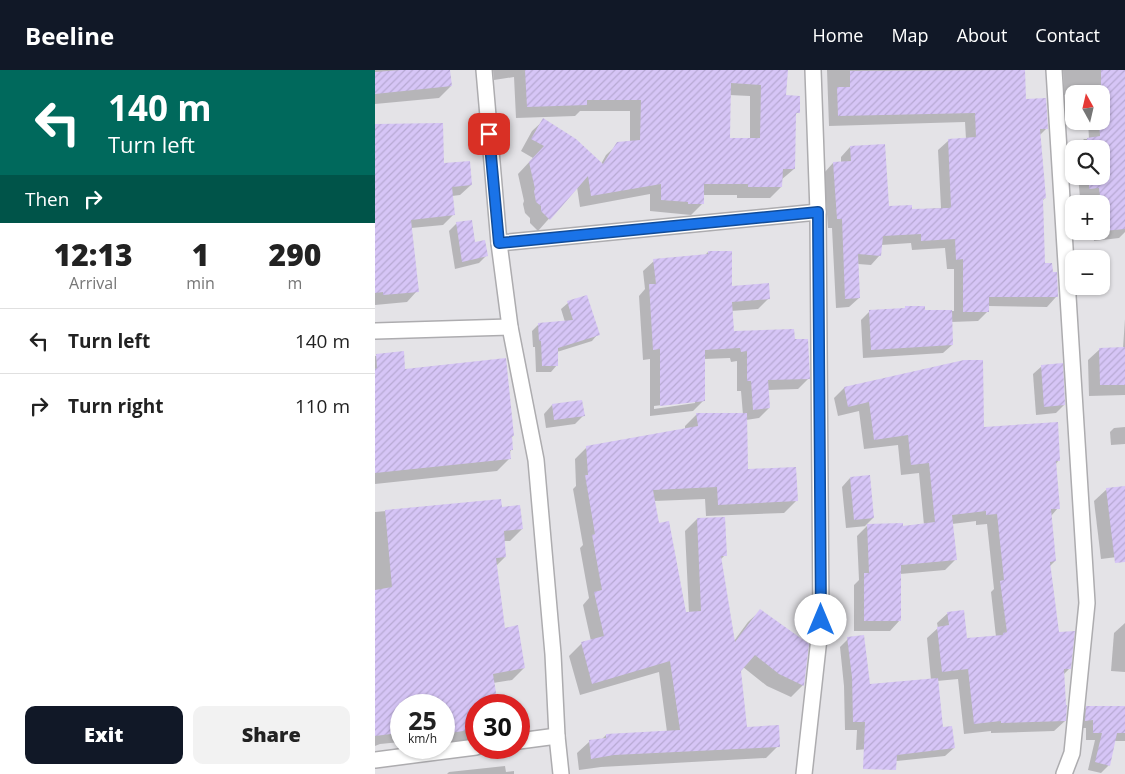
<!DOCTYPE html>
<meta charset="utf-8">
<style>
body{margin:0;font-family:"Open Sans",sans-serif;background:#f2f2f2;color:#222;height:100vh;display:flex;flex-direction:column;font-size:19px;white-space:nowrap}
*{box-sizing:border-box;margin:0}
p{font-size:16px;color:#767676}
.icon{flex:none;width:28px;height:28px;fill:none;stroke:currentColor;stroke-width:2;stroke-linecap:round;stroke-linejoin:round}
.map{position:relative;flex:1;overflow:hidden}
.drawer{display:flex;flex-direction:column;background:#fff;width:375px}
.drawer>*{flex:none}
.banner{background:#00695c;color:#fff;overflow:hidden}
.needle{width:32px;rotate:352deg}
.buttons{position:absolute;left:690px;top:15px;display:grid;gap:10px}
.buttons a{display:grid;place-items:center;width:45px;height:45px;border-radius:10px;background:#fff;box-shadow:0 1px 4px #0004;font-size:25px}
.speed{position:absolute;left:15px;top:624px;display:flex;gap:10px;font-size:25px;font-weight:700;text-align:center}
.speed>*{display:grid;place-content:center;width:65px;height:65px;border-radius:50%;background:#fff;box-shadow:0 1px 4px #0004;line-height:1}
.speed small{font-size:12px;font-weight:400}
.speed .limit{border:8px solid #d22;background:#fff;color:#111}
.pin{position:absolute;display:grid;place-items:center;width:42px;height:42px;color:#fff;margin:-21px;border-radius:10px;box-shadow:0 2px 8px #0006}
.me{position:absolute;width:55px;margin:-28px;rotate:0deg;stroke-linejoin:round;filter:drop-shadow(0 0 4px #0008)}
.turn{display:flex;align-items:center;gap:18px;height:105px;padding:0 25px;font-size:22px}
.turn .icon{width:65px;height:65px;stroke-width:2.5}
.turn b{display:block;font-size:35px;line-height:42px}
.then{display:flex;align-items:center;height:48px;padding:0 25px;background:#0003;gap:10px;font-size:19px}
.eta{display:flex;justify-content:space-evenly;align-items:center;height:85px;text-align:center}
.eta b{font-size:30px;font-weight:800;line-height:35px}
.primary-button{display:flex;gap:10px;margin-top:auto;padding:10px 25px}
.primary-button a{flex:1;height:58px;border-radius:10px;background:#111827;color:#fff;font-size:20px;font-weight:800;line-height:58px;text-align:center}
.primary-button a+a{background:#f2f2f2;color:#222}
ul{padding:0;list-style:none}
li{display:flex;align-items:center;gap:15px;height:65px;padding:0 25px;border-top:1px solid #e0e0e0}
li div{flex:1}
li b{display:block;font-size:19px}
li em{font-style:normal}
header{display:flex;align-items:center;gap:30px;box-sizing:border-box;height:70px;padding:0 25px;background:#111827;color:#fff}
header strong{font-size:24px}
nav{display:flex;gap:28px;margin-inline-start:auto;font-size:18px}
main{display:flex;flex:1;min-height:0}
.map>svg:first-child{display:block}
.shadow{fill:#0003;fill-rule:evenodd}
.building{fill:url(#building-hatch);fill-rule:evenodd}
.lines{fill:none;stroke-linecap:round;stroke-linejoin:round}
.street-casing{stroke:#adacaf;stroke-width:18}
.street{stroke:#fff;stroke-width:15}
.route-casing{stroke:#114b97;stroke-width:12}
.route{stroke:#1a73e8;stroke-width:9}
</style>
<header>
<strong>Beeline</strong>
<nav><a>Home</a><a>Map</a><a>About</a><a>Contact</a></nav>
</header>
<main>
<section class="drawer">
<div class="banner">
<div class="turn"><svg class="icon" aria-label="left" viewBox="0 0 24 24"><path d="M17 20v-9H6M10 6l-5 5 5 5"/></svg><div><b>140 m</b>Turn left</div></div>
<div class="then">Then<svg class="icon" aria-label="right" viewBox="0 0 24 24"><path d="M7 20v-9h11M14 6l5 5-5 5"/></svg></div>
</div>
<div class="eta">
<div><b>12:13</b><p>Arrival</p></div>
<div><b>1</b><p>min</p></div>
<div><b>290</b><p>m</p></div>
</div>
<ul>
<li><svg class="icon" aria-label="left" viewBox="0 0 24 24"><path d="M17 20v-9H6M10 6l-5 5 5 5"/></svg><div><b>Turn left</b></div><em>140 m</em></li>
<li><svg class="icon" aria-label="right" viewBox="0 0 24 24"><path d="M7 20v-9h11M14 6l5 5-5 5"/></svg><div><b>Turn right</b></div><em>110 m</em></li>
</ul>
<div class="primary-button"><a>Exit</a><a>Share</a></div>
</section>
<div class="map">
<svg width="750" height="704" viewBox="0 0 750 704">
<defs>
<pattern id="building-hatch" width="6" height="6" patternUnits="userSpaceOnUse" patternTransform="scale(1.25)"><rect width="6" height="6" fill="#d6c5f6"/><path d="M-1 1l2-2M0 6l6-6M5 7l2-2" fill="none" stroke="#b7a9d3"/></pattern>
</defs>
<rect width="100%" height="100%" fill="#e4e3e7"/>
<g class="shadow">
<path d="M0 0H74L76 16 64 28 0 34Z"/>
<path d="M118 0H412L410 27 423 42 420 45 419 99 406 110V117L395 128H362V125H328L327 134 316 145 275 141V124L205 137 202 117 163 161 155 153V148L150 143 148 134 149 131 143 104 158 88 146 81 157 61 169 50 226 94 231 85 243 74 255 73V41H205L200 46 141 48 139 7 119 10ZM354 25 375 26V69H354Z"/>
<path d="M452 0H649L650 31 672 58 664 66 670 128 667 131 668 194 681 227 672 237 613 236V241L603 251 576 252 577 275 568 283 488 288 486 250 494 242 579 241V199H572L570 178 537 180 536 173 506 175 505 185 496 195 483 194 484 228 474 237 461 238 457 158H453L449 103 458 93H466V87L475 77 513 137 536 140 566 138 563 80 573 71 591 69 590 52 454 56Z"/>
<path d="M688 0H750V162L744 168 719 171 718 161H726V134H715L714 128H705L703 106H726V79H700L709 69H714L713 51H726V24L712 23 689 25Z"/>
<path d="M0 56 68 94 96 115 85 125 77 126 78 145 68 155 36 158 42 221 32 232 0 235Z"/>
<path d="M82 153 111 186 104 193 80 199 74 161Z"/>
<path d="M333 182 355 218 394 228 383 239 356 241 357 262 419 271 434 308 423 319 393 320 394 338 384 348 371 350V401L421 431 409 443 331 446 330 429 279 431 283 455 309 544 314 543 310 461 322 449 350 485 345 490 359 571 373 552 385 541 428 615 416 627 392 616 368 597 365 600 371 658 403 676 391 688 226 697 204 700 202 683 214 672 226 670 231 665 292 662 284 602 205 625 194 586 206 574 216 571 208 535 214 528 205 478 208 475 198 419 201 416 200 389 212 377 310 360V356L322 344 368 345 366 321H362V291L356 292 355 288 329 289V330L318 341 275 346V289L268 290 264 226 270 219 268 201 279 191 330 185ZM320 331V333L279 339V336Z"/>
<path d="M193 233 223 264 217 271 182 282V295L176 302H161L160 277H158L157 261 164 254 190 252 186 239Z"/>
<path d="M750 249V325L714 326 713 290 725 279 748 278Z"/>
<path d="M28 283 29 300 138 366 136 368 137 379 134 383V389L122 401 0 414V286Z"/>
<path d="M667 296 689 335 681 343 661 345 658 304Z"/>
<path d="M469 318 608 358 684 390 680 395 683 438 676 446 680 491 674 497 683 563 695 598 688 605 690 651 679 661 616 663V661L589 664 583 609 562 611 567 659 579 678 570 686 493 694 492 679 481 680 482 660H470L469 616 465 577 473 569 494 615 556 610 552 568 563 558 562 553 573 543 591 569 621 567 616 522 619 519 612 454 601 455V451L577 454 580 490 570 500 525 504V550L515 561H479V515L484 510 482 466 492 456 471 458 467 417 475 408 498 448 490 456 526 454 527 457 549 455 544 403 526 405 523 375 489 379 484 341 463 346 459 328Z"/>
<path d="M177 335 208 346 200 354 171 358 169 344Z"/>
<path d="M750 357V374L736 375 735 362 739 358Z"/>
<path d="M750 417V486L726 489 719 431 732 419Z"/>
<path d="M125 431 126 439 147 459 135 471H129L130 487 121 496 129 559 149 598 137 610 118 613 121 635H101V669L69 674V635H26V672L5 674 0 676V442Z"/>
<path d="M750 553V602L736 601 739 563Z"/>
<path d="M712 637H750V671H739L734 695 726 703 713 700 720 670H711V658H702L704 645Z"/>
<path d="M130 696 131 702 139 701V704H72L74 702Z"/>
</g>
<g class="building">
<path d="M26 0H75L77 16 0 24V2Z"/>
<path d="M150 0H413L411 25 425 26V43H421L420 99H408L407 117H373V114H329V134H313V132L286 130V114L216 126 213 106 175 150 166 141V136L161 132 159 121 160 119 154 92 169 76 156 69 168 48 201 69 228 94 242 72 265 70 266 30H212V35L152 37ZM356 13 386 15 385 68H355Z"/>
<path d="M650 0 651 29 671 28 673 59H665L671 128 668 129 670 193H677L678 202H682L683 227H614V242H588V189L581 190 580 169 546 171V164L508 166 506 186 483 184 485 228 470 229 467 149H462L458 92 476 91 475 76 510 74 514 136 537 135V139L574 138 576 137 573 69 601 67 600 43 463 46 462 17H475V1Z"/>
<path d="M726 0H750V159L729 161 724 118 714 119V106H726V79H712V68L725 66 724 51H726Z"/>
<path d="M68 53 69 93 95 91 97 115 77 117 80 145 36 150 44 222 8 225V222L0 223V54Z"/>
<path d="M97 150 100 172 110 170 113 186 87 192 81 152Z"/>
<path d="M333 181H357V216L394 213 395 229 357 232 359 261 419 259 420 269H433L435 309 393 310 395 338 378 340 376 311H372V281L366 282 365 278 330 280V331L285 336V279L278 280 274 214H281L278 189 333 184Z"/>
<path d="M212 225 225 265 183 278V296H167L166 271H164L163 253 198 250 192 231Z"/>
<path d="M530 236H550V240H577L578 275 496 280 494 240 530 238Z"/>
<path d="M750 277V315H725L724 278Z"/>
<path d="M29 281 30 299 131 288 139 366H137L138 380H135L136 389 0 403V299L2 298 1 284Z"/>
<path d="M589 290H608L609 357 683 352 685 391H681L685 439H676L681 491 675 492 684 562 700 561 696 599H689L691 635H692L691 651 626 653V651L599 654 593 599 567 602 562 557 574 555 572 542 589 540 592 568 628 565V563L632 562 625 511 629 510 622 444 611 445V441L577 445 582 490 526 495V551H489V503H494L492 454 528 453V456L560 452 554 393 536 395 533 365 499 370 494 332 473 337 469 317Z"/>
<path d="M688 293 690 335 669 337 666 295Z"/>
<path d="M207 330 210 346 179 350 177 334Z"/>
<path d="M321 343H372L373 399 421 397 423 431 343 435 342 417 278 420 284 453 294 451 311 542 326 541 322 448 350 447 352 486H346L360 572 385 539 434 574 429 616 404 604 380 585 366 601 372 657 404 655 405 677 239 685 216 689 214 670 231 668V664L305 660 295 591 217 614 206 572 229 566 219 522 227 520 217 465 220 464 210 405H213L211 376 323 356Z"/>
<path d="M495 405 499 448 479 450 475 407Z"/>
<path d="M750 416V492L740 493 731 418Z"/>
<path d="M126 429 127 437 145 435 148 459 129 461 131 487 121 488 130 558 143 555 150 598 118 604 123 635H101V659L75 663 71 635H26V661L16 663V664L0 666V520L17 517 10 440Z"/>
<path d="M489 565 495 614 563 608 568 657 577 656 580 678 522 685 521 700 488 699 490 652H478L477 607 472 567Z"/>
<path d="M711 636H750V663H742L735 696 720 692 727 663H718V650L710 651Z"/>
</g>
<g class="lines">
<g class="street-casing">
<g id="street">
<path d="M109 0 124 173 135 257 161 390 178 584 182 666 186 704"/>
<path d="M679 0 712 533 697 683 689 704"/>
<path d="M124 173 443 142"/>
<path d="M0 261 135 257"/>
<path d="M144 671 182 666"/>
<path d="M0 690 101 677"/>
<path d="M429 704 446 550 443 142 438 0"/>
</g>
</g>
<use href="#street" class="street"/>
</g>
<g class="lines">
<g class="route-casing">
<path id="route" d="M114 64 124 173 443 142 446 550"/>
</g>
<use href="#route" class="route"/>
</g>
</svg>
<div class="buttons">
<a><svg class="needle" viewBox="-14 -14 28 28"><path d="M0-13l5 13h-10z" fill="#e53935"/><path d="M0 13l5-13h-10z" fill="#767676"/></svg></a>
<a><svg class="icon" aria-label="search" viewBox="0 0 24 24"><circle cx="10" cy="10" r="6"/><path d="M15 15l6 6"/></svg></a>
<a>+</a>
<a>−</a>
</div>
<div class="speed"><div>25<small>km/h</small></div><div class="limit">30</div></div>
<div class="pin" style="left:114px;top:64px;background:#d93025"><svg class="icon" aria-label="arrive" viewBox="0 0 24 24"><path d="M6 21V4h12l-3 4 3 4H6"/></svg></div>
<svg class="me" style="left:446px;top:550px" viewBox="-20 -20 40 40"><circle r="19" fill="#fff"/><path d="M0-13L10 11 0 6-10 11z" fill="#1a73e8"/></svg>
</div>
</main>
